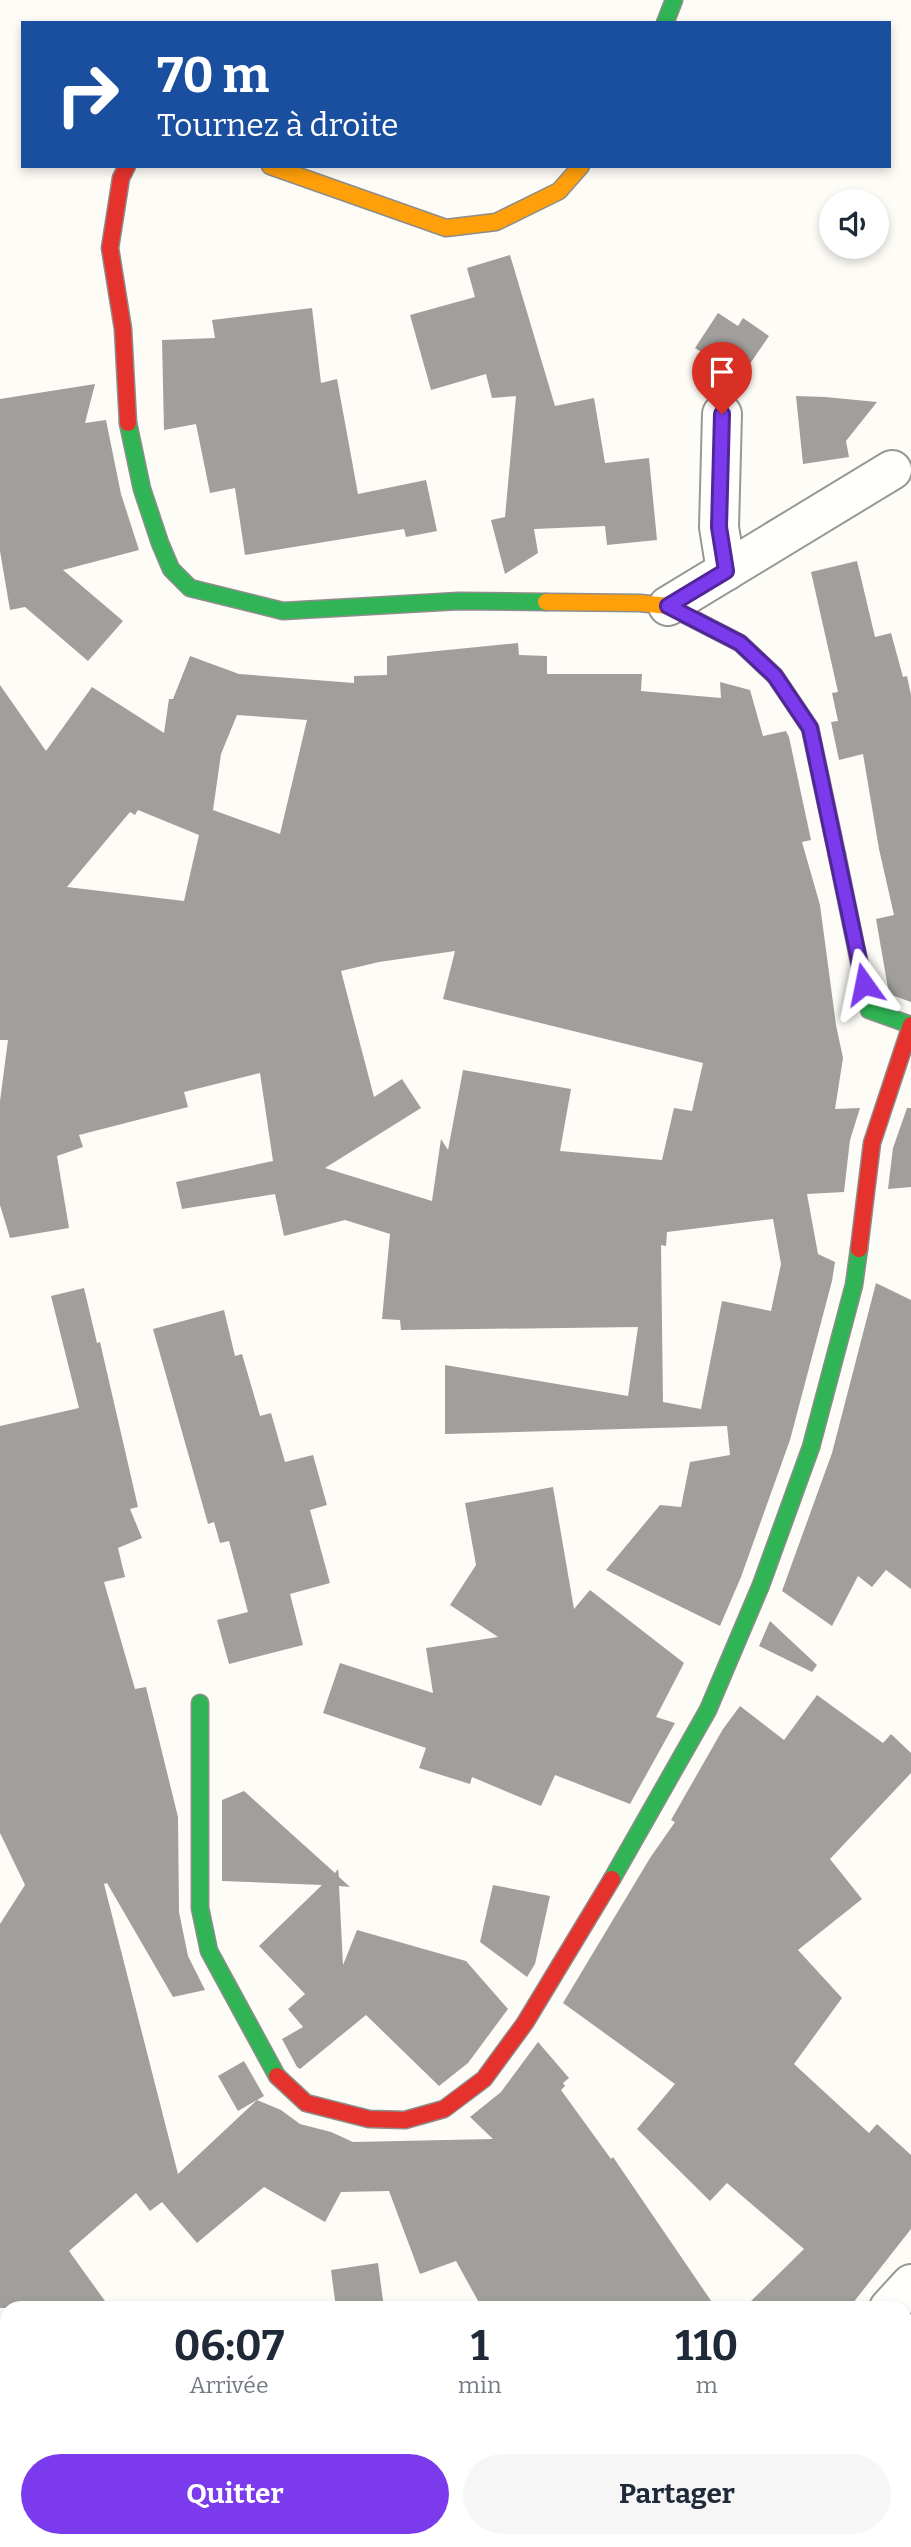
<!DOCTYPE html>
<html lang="fr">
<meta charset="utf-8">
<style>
body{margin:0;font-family:Bitter,serif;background:#f6f6f7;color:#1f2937;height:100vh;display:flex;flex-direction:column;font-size:26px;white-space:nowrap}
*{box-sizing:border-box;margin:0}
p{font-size:23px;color:#747a83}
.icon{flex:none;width:38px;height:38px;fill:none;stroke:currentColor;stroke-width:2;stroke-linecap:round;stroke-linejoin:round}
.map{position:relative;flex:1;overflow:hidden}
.sheet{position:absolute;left:0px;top:2301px;width:912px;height:247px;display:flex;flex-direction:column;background:#fff;border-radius:21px 21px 0 0;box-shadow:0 4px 10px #0003}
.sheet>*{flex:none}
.guide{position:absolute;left:21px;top:21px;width:870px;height:147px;border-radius:0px;box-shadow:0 4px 10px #0003;background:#1a4fa0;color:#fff;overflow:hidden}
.buttons{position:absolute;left:819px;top:189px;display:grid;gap:14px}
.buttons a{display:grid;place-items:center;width:70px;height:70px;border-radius:50%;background:#fff;box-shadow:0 4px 10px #0003;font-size:35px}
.pin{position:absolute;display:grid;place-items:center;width:60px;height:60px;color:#fff;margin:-72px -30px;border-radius:50% 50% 50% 0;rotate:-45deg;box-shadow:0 0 7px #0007}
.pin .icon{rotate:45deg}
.me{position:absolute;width:77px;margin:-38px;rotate:348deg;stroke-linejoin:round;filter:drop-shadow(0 0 5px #0008)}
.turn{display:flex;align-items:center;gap:24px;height:147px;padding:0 21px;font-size:32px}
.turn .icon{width:91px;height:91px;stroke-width:2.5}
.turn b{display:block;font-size:49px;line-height:60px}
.eta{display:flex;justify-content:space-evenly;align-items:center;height:119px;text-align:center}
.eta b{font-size:42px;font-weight:700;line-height:49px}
.cta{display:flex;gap:14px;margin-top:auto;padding:14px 21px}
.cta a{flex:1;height:80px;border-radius:42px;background:#7c3aed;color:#fff;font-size:28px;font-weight:700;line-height:80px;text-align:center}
.cta a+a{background:#f6f6f7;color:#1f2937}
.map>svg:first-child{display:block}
.building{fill:#a19f9c;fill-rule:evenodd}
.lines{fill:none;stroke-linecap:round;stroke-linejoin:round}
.street-casing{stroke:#979795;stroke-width:42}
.fast-casing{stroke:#8e8d8b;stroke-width:19}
.slow-casing{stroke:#8e8d8b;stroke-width:19}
.jam-casing{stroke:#8e8d8b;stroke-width:19}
.street{stroke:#fffffe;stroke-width:38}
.fast{stroke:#30b455;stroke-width:16}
.slow{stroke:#ff9f0a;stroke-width:16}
.jam{stroke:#e5322d;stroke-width:16}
.route-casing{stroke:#51269a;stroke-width:18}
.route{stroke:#7c3aed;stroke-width:12}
</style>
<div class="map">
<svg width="911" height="2547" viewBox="0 0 911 2547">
<rect width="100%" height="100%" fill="#fdfcf7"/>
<g class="building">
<path d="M510 255 555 406 594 398 605 463 649 458 657 540 607 545 605 526 534 529 538 553 505 574 491 520 505 517 516 396 492 398 486 374 431 390 410 315 475 297 467 268Z"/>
<path d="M312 308 321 383 337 379 358 494 426 480 437 531 406 537 404 529 245 555 235 488 210 493 196 424 164 430 162 340 215 338 212 320Z"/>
<path d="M718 313 738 326 743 318 769 336 741 377 695 348Z"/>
<path d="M95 384 85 423 106 420 121 494 139 550 63 570 123 621 88 661 25 607 10 610 0 551V399Z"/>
<path d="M796 396 825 397 877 402 846 441 849 457 803 464Z"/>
<path d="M857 561 875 637 891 633 903 677 907 676 911 695V1002L889 994 876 919 894 915 879 849 863 754 839 760 831 722 838 721 832 693 838 692 811 572Z"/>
<path d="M518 643 519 655 547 656V674H642L641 691 721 698 720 682 750 690 763 736 786 731 789 737 811 840 802 842 820 905 836 1025 843 1058 835 1109 860 1108 850 1140 844 1192 807 1194 818 1254 835 1262 832 1281 790 1440 741 1577 720 1626 606 1570 660 1505 681 1507 690 1462 730 1455 727 1426 445 1434V1365L628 1396 638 1327 401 1330 400 1320 382 1319 390 1234 345 1220 284 1236 275 1194 182 1209 176 1182 273 1161 260 1073 184 1092 188 1107 79 1135 83 1147 57 1156 69 1228 10 1238 0 1205V1101L8 1040H0V685L46 751 92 687 164 733 169 699H173L190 656 239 674 354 683V676L387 675V656ZM237 715 307 720 280 834 213 810 221 754ZM138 810 199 835 184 901 67 887 130 812 135 815ZM455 951 443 999 703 1063 692 1111 674 1108 662 1160 560 1151 571 1089 463 1070 448 1150 441 1139 432 1201 325 1168 421 1108 402 1079 374 1097 341 971 379 962ZM773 1219 781 1264 771 1311 722 1301 701 1409 663 1402 661 1245 666 1246 667 1232Z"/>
<path d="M907 1108H911V1187L888 1189 893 1148Z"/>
<path d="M876 1283 911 1300V1589L886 1570 872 1587 858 1576 832 1626 782 1591 832 1453Z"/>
<path d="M84 1288 97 1343 100 1342 138 1507 130 1509 142 1538 118 1548 125 1577 104 1582 135 1689 146 1687 178 1817 179 1912 188 1956 205 1990 173 1997 107 1883 104 1884 178 2174 257 2100 281 2110 300 2124 331 2132 353 2142 493 2139 470 2117 501 2092 538 2042 569 2078 563 2083 565 2086 561 2090 611 2159 613 2157 716 2308H482L456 2261 420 2274 389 2191 341 2192 325 2222 264 2187 197 2243 162 2202 150 2211 136 2193 69 2251 110 2308H0V1924L25 1885 0 1833V1426L79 1408 51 1296Z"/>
<path d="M224 1310 235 1356 242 1354 260 1416 271 1413 285 1462 313 1455 327 1505 310 1510 330 1583 290 1594 303 1645 229 1664 217 1620 248 1612 229 1541 220 1543 214 1522 208 1524 153 1329Z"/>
<path d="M553 1487 574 1609 590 1590 684 1663 656 1717 675 1723 630 1804 555 1775 541 1806 472 1777 470 1784 419 1768 426 1748 323 1713 340 1663 433 1693 426 1648 498 1637 450 1605 476 1565 465 1503Z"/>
<path d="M770 1621 817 1665 812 1672 759 1646Z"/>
<path d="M817 1695 883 1743 891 1734 911 1753V1773L830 1859 862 1899 798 1950 842 1998 794 2064 869 2133 877 2124 911 2155V2229L849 2308H744L804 2249 727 2183 710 2201 637 2129 675 2084 563 2003 650 1858 675 1822 671 1820 723 1729 740 1706 784 1740Z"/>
<path d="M244 1791 335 1873 338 1869 339 1877 350 1887 339 1886 343 1965 357 1930 466 1961 508 2009 468 2063 439 2086 366 2015 300 2069 297 2067 282 2039 303 2027 288 2009 305 1994 259 1946 322 1885 222 1881V1800Z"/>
<path d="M493 1885 550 1896 535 1964 527 1977 480 1942Z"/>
<path d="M244 2061 264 2096 238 2111 218 2076Z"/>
<path d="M378 2263 384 2308H336L331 2270Z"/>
</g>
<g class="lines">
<g class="street-casing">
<g id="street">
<path d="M722 414 719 527 726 571"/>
<path d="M668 606 892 470"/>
<path d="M889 2308 911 2284"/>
<path d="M674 2547 679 2541"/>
</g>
</g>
<g class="fast-casing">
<g id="fast">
<path d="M665 23 674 0"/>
<path d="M128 423 142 489 160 543 171 569 190 588 283 611 459 601 546 602"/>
<path d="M837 855 869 1010 911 1025"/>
<path d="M200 1703V1908L209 1951 277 2076"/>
<path d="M612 1879 708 1710 761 1585 811 1447 854 1285 859 1249"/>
</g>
</g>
<g class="slow-casing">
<g id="slow">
<path d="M270 166 446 228 496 222 559 191 581 166"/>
<path d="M546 602 640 603 668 606 740 643 775 676 810 728 837 855"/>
</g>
</g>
<g class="jam-casing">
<g id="jam">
<path d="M127 166 121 178 110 248 123 329 128 423"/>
<path d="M859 1249 872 1143 911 1025"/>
<path d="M277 2076 306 2103 369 2119 405 2120 444 2109 484 2079 525 2023 612 1879"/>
</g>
</g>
<use href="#street" class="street"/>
<use href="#fast" class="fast"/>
<use href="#slow" class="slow"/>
<use href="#jam" class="jam"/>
</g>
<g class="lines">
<g class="route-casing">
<path id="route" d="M722 414 719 527 726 571 668 606 740 643 775 676 810 728 864 984"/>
</g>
<use href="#route" class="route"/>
</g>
</svg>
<div class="buttons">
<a><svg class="icon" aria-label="sound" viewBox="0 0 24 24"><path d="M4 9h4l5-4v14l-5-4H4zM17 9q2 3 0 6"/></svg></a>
</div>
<div class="pin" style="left:722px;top:414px;background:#d93025"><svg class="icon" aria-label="arrive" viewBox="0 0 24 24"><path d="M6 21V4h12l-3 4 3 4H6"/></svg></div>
<svg class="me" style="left:864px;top:984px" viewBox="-20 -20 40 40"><path d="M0-17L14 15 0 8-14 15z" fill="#7c3aed" stroke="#fff" stroke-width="4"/></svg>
<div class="guide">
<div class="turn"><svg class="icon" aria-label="right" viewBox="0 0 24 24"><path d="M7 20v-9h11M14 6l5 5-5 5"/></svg><div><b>70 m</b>Tournez à droite</div></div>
</div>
<section class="sheet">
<div class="eta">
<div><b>06:07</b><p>Arrivée</p></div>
<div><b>1</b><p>min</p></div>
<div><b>110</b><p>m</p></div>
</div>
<div class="cta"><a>Quitter</a><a>Partager</a></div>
</section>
</div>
